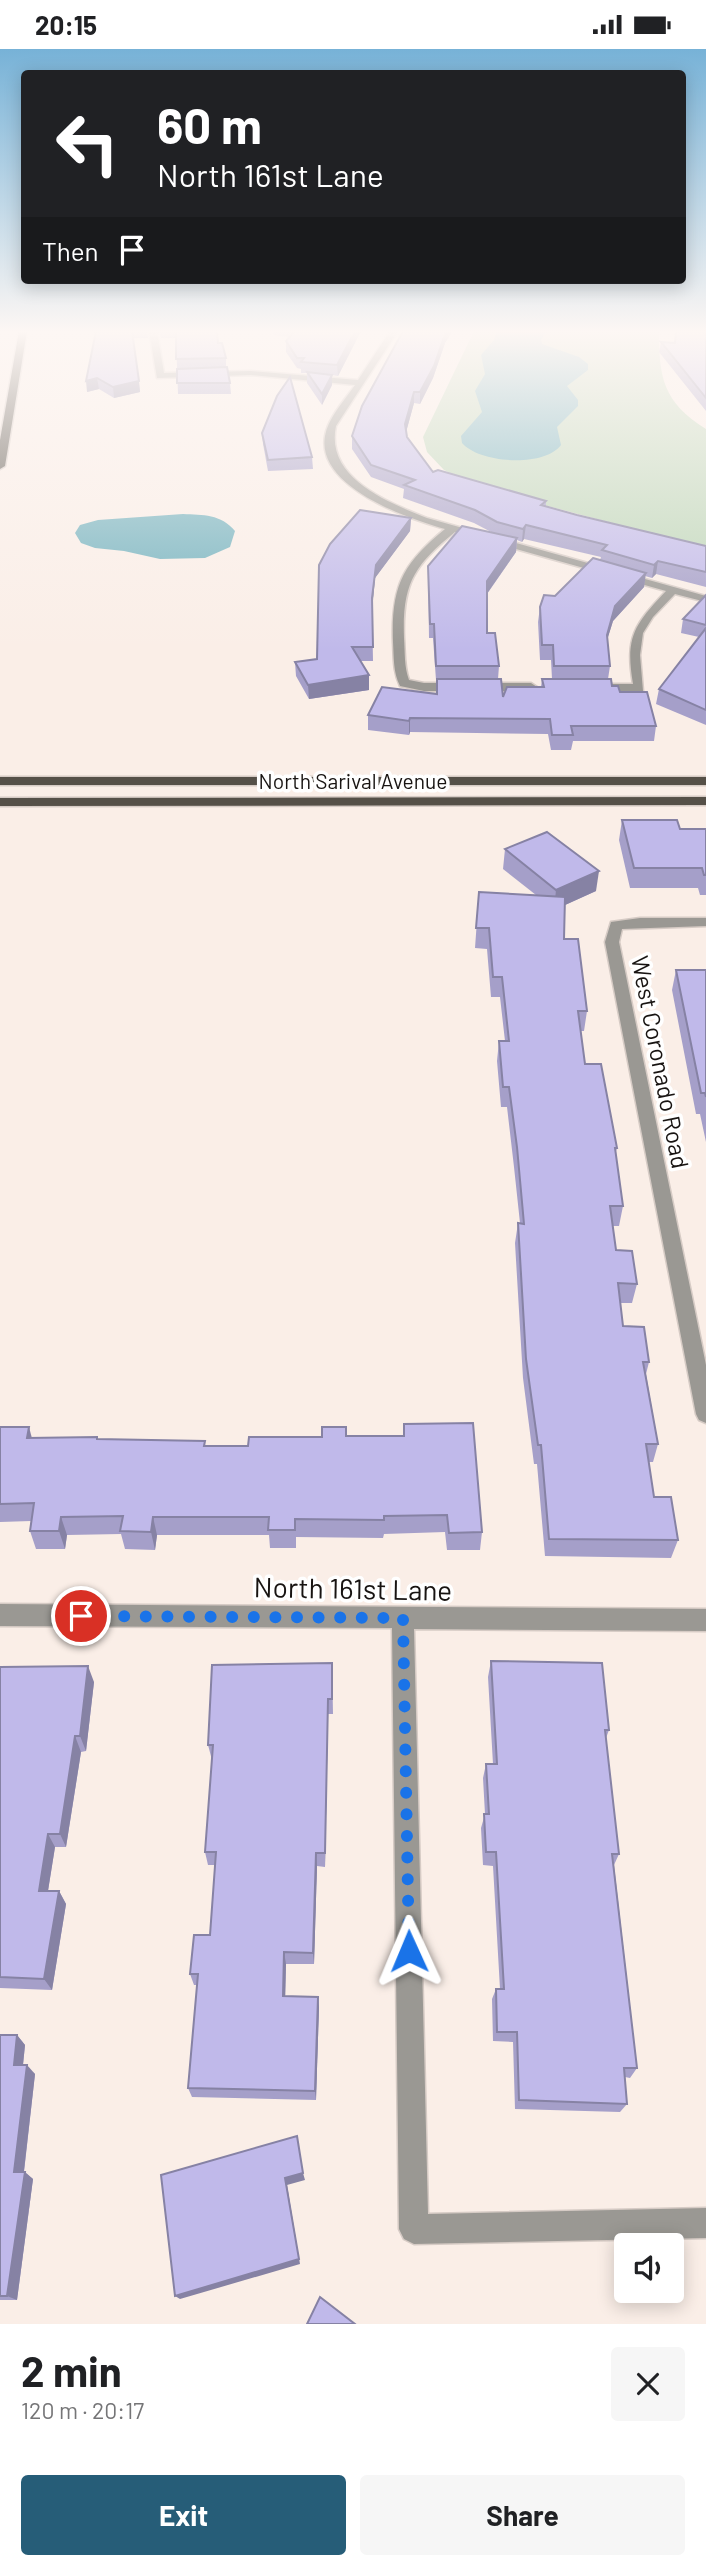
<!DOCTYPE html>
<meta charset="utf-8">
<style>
body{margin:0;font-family:Barlow,sans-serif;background:#f6f6f6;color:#202124;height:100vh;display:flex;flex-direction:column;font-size:26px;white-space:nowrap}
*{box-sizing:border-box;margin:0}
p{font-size:23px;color:#757577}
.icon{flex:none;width:38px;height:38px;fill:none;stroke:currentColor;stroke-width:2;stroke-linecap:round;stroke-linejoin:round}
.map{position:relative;height:2275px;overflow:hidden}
.panel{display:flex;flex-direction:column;background:#fff;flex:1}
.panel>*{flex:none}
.banner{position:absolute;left:21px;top:21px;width:665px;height:214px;border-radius:7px;box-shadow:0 4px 18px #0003;background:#202124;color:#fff;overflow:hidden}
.controls{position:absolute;left:614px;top:2184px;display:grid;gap:14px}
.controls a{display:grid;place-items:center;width:70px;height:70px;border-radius:7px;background:#fff;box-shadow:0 4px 18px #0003;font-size:35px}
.pin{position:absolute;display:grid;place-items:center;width:60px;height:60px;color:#fff;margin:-30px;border:4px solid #fff;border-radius:50%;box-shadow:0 2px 7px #0007}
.me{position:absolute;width:77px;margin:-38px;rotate:359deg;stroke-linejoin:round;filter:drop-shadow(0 0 5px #0008)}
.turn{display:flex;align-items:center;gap:24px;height:147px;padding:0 21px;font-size:32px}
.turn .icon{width:91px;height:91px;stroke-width:2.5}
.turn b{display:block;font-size:49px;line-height:60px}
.then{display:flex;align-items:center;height:66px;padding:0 21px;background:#0003;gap:14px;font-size:26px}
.round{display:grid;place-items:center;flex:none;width:74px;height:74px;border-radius:7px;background:#f6f6f6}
.summary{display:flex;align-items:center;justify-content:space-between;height:119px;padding:0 21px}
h1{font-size:42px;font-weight:700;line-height:52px}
.cta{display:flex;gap:14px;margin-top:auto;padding:14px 21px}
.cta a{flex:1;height:80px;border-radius:7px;background:#265d78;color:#fff;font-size:28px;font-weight:700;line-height:80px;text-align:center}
.cta a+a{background:#f6f6f6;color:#202124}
.status{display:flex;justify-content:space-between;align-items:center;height:49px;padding:0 35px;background:#fff;direction:ltr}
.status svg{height:19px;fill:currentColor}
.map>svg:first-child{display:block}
.green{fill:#bcd6b8}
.water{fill:#6fb0bd}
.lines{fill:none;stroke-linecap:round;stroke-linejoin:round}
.minor-casing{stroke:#d6cbc5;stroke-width:3}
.major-casing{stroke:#d6cbc5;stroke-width:3}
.minor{fill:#9a9893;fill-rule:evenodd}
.major{fill:#555048;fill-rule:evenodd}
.wall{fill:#a59fc9;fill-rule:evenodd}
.shaded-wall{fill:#8682a4}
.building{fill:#c0b9ea;stroke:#8682a4;stroke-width:2}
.route{stroke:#1a73e8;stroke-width:12;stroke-dasharray:0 21.6}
.labels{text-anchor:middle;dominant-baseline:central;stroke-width:7;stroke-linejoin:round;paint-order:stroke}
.far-street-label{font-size:21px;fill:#181412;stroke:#fff}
.street-label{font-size:24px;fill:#181412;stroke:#fff}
.near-street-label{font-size:28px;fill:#181412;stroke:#fff}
</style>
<div class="status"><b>20:15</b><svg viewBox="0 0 49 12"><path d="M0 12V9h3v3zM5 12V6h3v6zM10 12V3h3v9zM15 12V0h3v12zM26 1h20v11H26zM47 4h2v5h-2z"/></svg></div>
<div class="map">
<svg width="706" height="2275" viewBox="0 0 706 2275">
<rect width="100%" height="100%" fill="#faeee7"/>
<path class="green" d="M474 282H659C659 329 663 353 706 380V499L480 439 444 421 427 403 423 388Z"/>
<g class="water">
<path d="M497 282H546L541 291 542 295 579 308 588 315V321L567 337 578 351V357L557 378 561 396C544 419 479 414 462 394L461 387 482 363 475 342 485 325 481 306 494 291Z"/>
<path d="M183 465C203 466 221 465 235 482L230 498 205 509 160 510 124 502 95 499 81 494 75 484 80 476 98 471Z"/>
</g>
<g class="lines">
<g class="minor-casing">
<g id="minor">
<path d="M149 282H157L164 324 251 322 358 331 390 282H398L336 377C325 429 387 453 427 469L706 547V553L675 545 653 568 643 584 640 606 643 642H594L592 639 598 635H633C625 588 634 576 666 542L455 483C414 516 402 535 404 589 405 603 404 618 409 631L424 634H531L537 638 531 642H424L400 637C393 623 394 609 393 593 391 538 402 515 445 480 409 470 316 438 325 387 328 369 344 352 355 336L251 326 157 329Z"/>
<path d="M640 869H706V877L622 880 619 893 706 1316V1374L699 1371 696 1365 605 893 611 873Z"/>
<path d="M0 1555 706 1560V1582L414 1580 428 2165 706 2159V2189L414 2195 404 2190 399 2180 392 1579 0 1577Z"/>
</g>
</g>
<g class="major-casing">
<g id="major">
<path d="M19 282H27L5 417 0 420V391Z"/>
<rect x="0" y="728" width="706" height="8"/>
<path d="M706 748V756L0 757V749Z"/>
</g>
</g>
<use href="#minor" class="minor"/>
<use href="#major" class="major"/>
</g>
<g class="wall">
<path d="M96 282H147L148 289H133L140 343 114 349 99 340 87 343Z"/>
<path d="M159 282H217L218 294 226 309V319L230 334 231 345H178L176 289H161Z"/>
<path d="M272 282H361L338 327 332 326V336L322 356 307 334V324H301V320L297 319 286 303V292L289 288 274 286Z"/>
<path d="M676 282H706V362L659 303 661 293 674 294Z"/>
<path d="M445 294 433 329 420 355 414 354 406 383 407 388 433 423 546 452V457L577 466 706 497V538L656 525 652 529 645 527 644 538 613 572 607 591 610 617 608 630 612 637 656 677 654 692H573L571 701H551L548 685 410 683 409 686 368 681V666L436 645 437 631H436L433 589H429L428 517 493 484 474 474 403 449 404 440 371 428 352 400V387ZM524 490 601 508 600 511 555 547 540 558 538 573 540 611H551L552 630H542L541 638 503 648 498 630 499 617 487 584V545L516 503 517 491 522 493Z"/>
<path d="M262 384 312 408 313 420 268 422 263 395Z"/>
<path d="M411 469 410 482 375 529 372 559 373 612H360L369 626V641L309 650 296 627 295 613 317 610Z"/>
<path d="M706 546V676L656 655 659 640 699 588 681 584 683 570Z"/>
<path d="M622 771 680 780H706V846H700L698 839H630L619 791Z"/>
<path d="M505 800 596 842 565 856 564 890 587 962 584 982H581L585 1015 617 1099 615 1105 623 1157 619 1177H613L616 1201 637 1235 632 1254H620L623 1277 649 1313 646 1325 658 1395 653 1413H649L654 1448 678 1491 671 1509 545 1507 537 1415H534L523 1329 515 1194 518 1174H520L514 1118 507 1058H501L497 1012 499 992H505L500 948H491L487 900 475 899 479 843 536 846 503 820Z"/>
<path d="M676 921H706V1093L700 1065H696L672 941Z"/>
<path d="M404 1375 482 1483 480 1501H447L445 1483 384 1485 383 1489 296 1488V1499H270L269 1486H157L155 1501 125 1500 121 1485 67 1486 65 1500H36L30 1482 31 1472 0 1473V1378L32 1389 98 1390 205 1397H248L322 1388 403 1387Z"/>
<path d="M491 1612 609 1681 606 1689 619 1805 614 1816 637 2019 630 2029 625 2028 627 2055 620 2063 515 2060 513 1993 493 1992 492 1950 496 1940H500L493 1817 483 1816 481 1779 485 1765 483 1729 486 1715H493L488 1628Z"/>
<path d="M332 1614 333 1665H328L325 1818 317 1817 314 1915H286L285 1947 318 1948 319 1958 316 2051 192 2048 188 2039 197 1936H194L190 1925 210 1886 215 1816H208L205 1803 212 1711 208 1696Z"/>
<path d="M0 1618 94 1633 86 1702 81 1703 66 1798H55L48 1842H59L66 1855 52 1941 0 1939Z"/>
<path d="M0 1986H17L25 1996 23 2016 35 2025 24 2123 33 2130 17 2251H0Z"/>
</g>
<g class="shaded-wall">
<path d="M355 282H361L338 327 337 316Z"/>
<path d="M446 282H453L445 294 433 329 420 355V343Z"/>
<path d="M332 326V336L322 356V345Z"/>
<path d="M97 329 99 340 87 343 86 332Z"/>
<path d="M139 332 140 343 114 349 113 338Z"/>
<path d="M414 343V354L405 387V375Z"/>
<path d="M411 469 410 482 375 529 372 563V549L376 516Z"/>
<path d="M526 476 524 490 522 493 523 480Z"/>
<path d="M517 489 516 503 486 546 487 532Z"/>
<path d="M658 512 656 525 652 529 654 516Z"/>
<path d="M646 524 644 538 613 572 604 601 607 586 615 557Z"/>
<path d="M369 626V641L309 650 308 636Z"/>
<path d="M410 669V683L409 686V672Z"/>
<path d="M599 822 596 842 554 861 556 841Z"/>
<path d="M29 1378 34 1397 27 1389Z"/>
<path d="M61 1468 67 1486 65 1500 59 1482Z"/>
<path d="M153 1468 157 1486 155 1501 151 1483Z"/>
<path d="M88 1617 94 1633 86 1702 80 1687Z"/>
<path d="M328 1650V1665L325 1818V1804Z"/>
<path d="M75 1687 81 1703 66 1798 60 1785Z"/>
<path d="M48 1785 55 1798 46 1854 39 1842Z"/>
<path d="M316 1804 317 1817 314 1915 313 1904Z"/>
<path d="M59 1842 66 1855 52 1941 44 1930Z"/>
<path d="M284 1903 286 1915 285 1957 283 1947Z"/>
<path d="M318 1948 319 1958 316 2051 315 2042Z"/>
<path d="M17 1986 25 1996 22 2025 14 2016Z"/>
<path d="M27 2016 35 2025 23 2130 14 2123Z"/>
<path d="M25 2123 33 2130 17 2251 7 2247Z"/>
<path d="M303 2124 305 2131 287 2136 300 2215 180 2250 175 2247 285 2129Z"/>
</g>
<g class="building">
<path d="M96 282H132L139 332 113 338 97 329 86 332Z"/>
<path d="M176 282H217L218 294H222L226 309 176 310Z"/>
<path d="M295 282H355L337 316 301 313 304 309H297L286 292Z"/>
<path d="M403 282H446L434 317 420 343H414L405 375 407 388 433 423 438 421 546 452 541 456 577 466 706 497V523L658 512 654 516 602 501 607 496 526 476 523 480 497 473 475 461 404 436 415 431 371 416 352 387 362 357Z"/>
<path d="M676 282H706V349L661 293 675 294Z"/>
<path d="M227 318 230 334H177V320Z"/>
<path d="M307 323 332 326 322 345Z"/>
<path d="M290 328 312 408 268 411 262 384 277 347Z"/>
<path d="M360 461 411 469 376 516 372 549 373 598H352L369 626 308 636 295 613 317 610 319 516 330 495Z"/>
<path d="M462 477 517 489 487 532V584H495L499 617H436L434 575H430L428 517Z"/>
<path d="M593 509 646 524 615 557 607 586 610 617H554L553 596H542L540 558 544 546 555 547Z"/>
<path d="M706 546V576L683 570Z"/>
<path d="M706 579V661L659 640Z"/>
<path d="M437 630H501L503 648 507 638H544L542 630H611L612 637H618L620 643H647L656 677H571L573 686H552L550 670 410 669 409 672 368 666 382 638 437 645Z"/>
<path d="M622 771H677L680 780H706V826H704L702 819H634Z"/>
<path d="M547 783 599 822 556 841 505 800Z"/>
<path d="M479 843 565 848 564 890H578L587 962H578L585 1015H601L617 1099H615L623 1157H610L616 1201 632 1202 637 1235 618 1234 623 1277 644 1278 649 1313H643L658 1395H646L654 1448H671L678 1491 549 1490 541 1396H538L526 1310 518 1174 524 1175 517 1098 509 1038H503L499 992H509L502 928H493L489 879H476Z"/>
<path d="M676 921H706V1048L705 1044H701Z"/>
<path d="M473 1374 482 1483 449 1484 447 1466 384 1467V1471L295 1470V1481H268L269 1468H153L151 1483 120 1482 123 1467 61 1468 59 1482H30L34 1454 0 1455V1378H29L27 1389 97 1388V1390L205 1392 204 1397H248L249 1388H322V1378H346V1387H404V1375Z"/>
<path d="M491 1612 602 1614 609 1681H605L619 1805H612L637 2019H624L627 2055 519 2051 517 1983H497L496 1940H504L496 1803H486L484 1765H489L486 1715H497Z"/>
<path d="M332 1614V1650H328L325 1804H316L313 1904 284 1903 283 1947 318 1948 315 2042 188 2039 198 1925H190L194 1886H210L216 1803H205L213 1696H208L212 1616Z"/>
<path d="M88 1617 80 1687H75L60 1785H48L39 1842H59L44 1930 0 1928V1618Z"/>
<path d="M0 1986H17L14 2016H27L14 2123H25L7 2247H0Z"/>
<path d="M297 2087 303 2124 285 2129 299 2210 175 2247 161 2126Z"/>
<path d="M320 2248 355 2275H307Z"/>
</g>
<linearGradient id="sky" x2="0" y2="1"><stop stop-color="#77b2d7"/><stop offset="0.47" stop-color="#fdf7f4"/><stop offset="1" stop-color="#fdf7f4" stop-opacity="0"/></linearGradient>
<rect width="706" height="601" fill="url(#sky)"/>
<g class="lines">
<path class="route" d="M81 1567 403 1569 409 1902"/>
</g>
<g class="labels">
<g class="far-street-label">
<text x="353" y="731">North Sarival Avenue</text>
</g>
<g class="street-label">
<text transform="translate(661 1013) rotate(79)">West Coronado Road</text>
</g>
<g class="near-street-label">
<text transform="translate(353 1539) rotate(1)">North 161st Lane</text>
</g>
</g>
</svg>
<div class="controls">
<a><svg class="icon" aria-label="sound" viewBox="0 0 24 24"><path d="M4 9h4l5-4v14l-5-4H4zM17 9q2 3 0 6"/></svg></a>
</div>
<div class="pin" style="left:81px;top:1567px;background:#d93025"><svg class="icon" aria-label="arrive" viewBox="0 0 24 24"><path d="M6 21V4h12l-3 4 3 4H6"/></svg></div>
<svg class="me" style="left:409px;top:1902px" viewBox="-20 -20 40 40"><path d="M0-17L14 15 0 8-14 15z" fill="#1a73e8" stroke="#fff" stroke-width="4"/></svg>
<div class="banner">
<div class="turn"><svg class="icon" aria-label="left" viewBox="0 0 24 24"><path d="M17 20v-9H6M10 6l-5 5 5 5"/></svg><div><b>60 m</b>North 161st Lane</div></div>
<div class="then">Then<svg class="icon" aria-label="arrive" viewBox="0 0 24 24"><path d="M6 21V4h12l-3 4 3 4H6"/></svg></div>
</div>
</div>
<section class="panel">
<div class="summary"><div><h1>2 min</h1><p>120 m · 20:17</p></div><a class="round"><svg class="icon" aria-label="close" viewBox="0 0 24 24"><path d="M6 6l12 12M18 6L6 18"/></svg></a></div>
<div class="cta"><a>Exit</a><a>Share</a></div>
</section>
